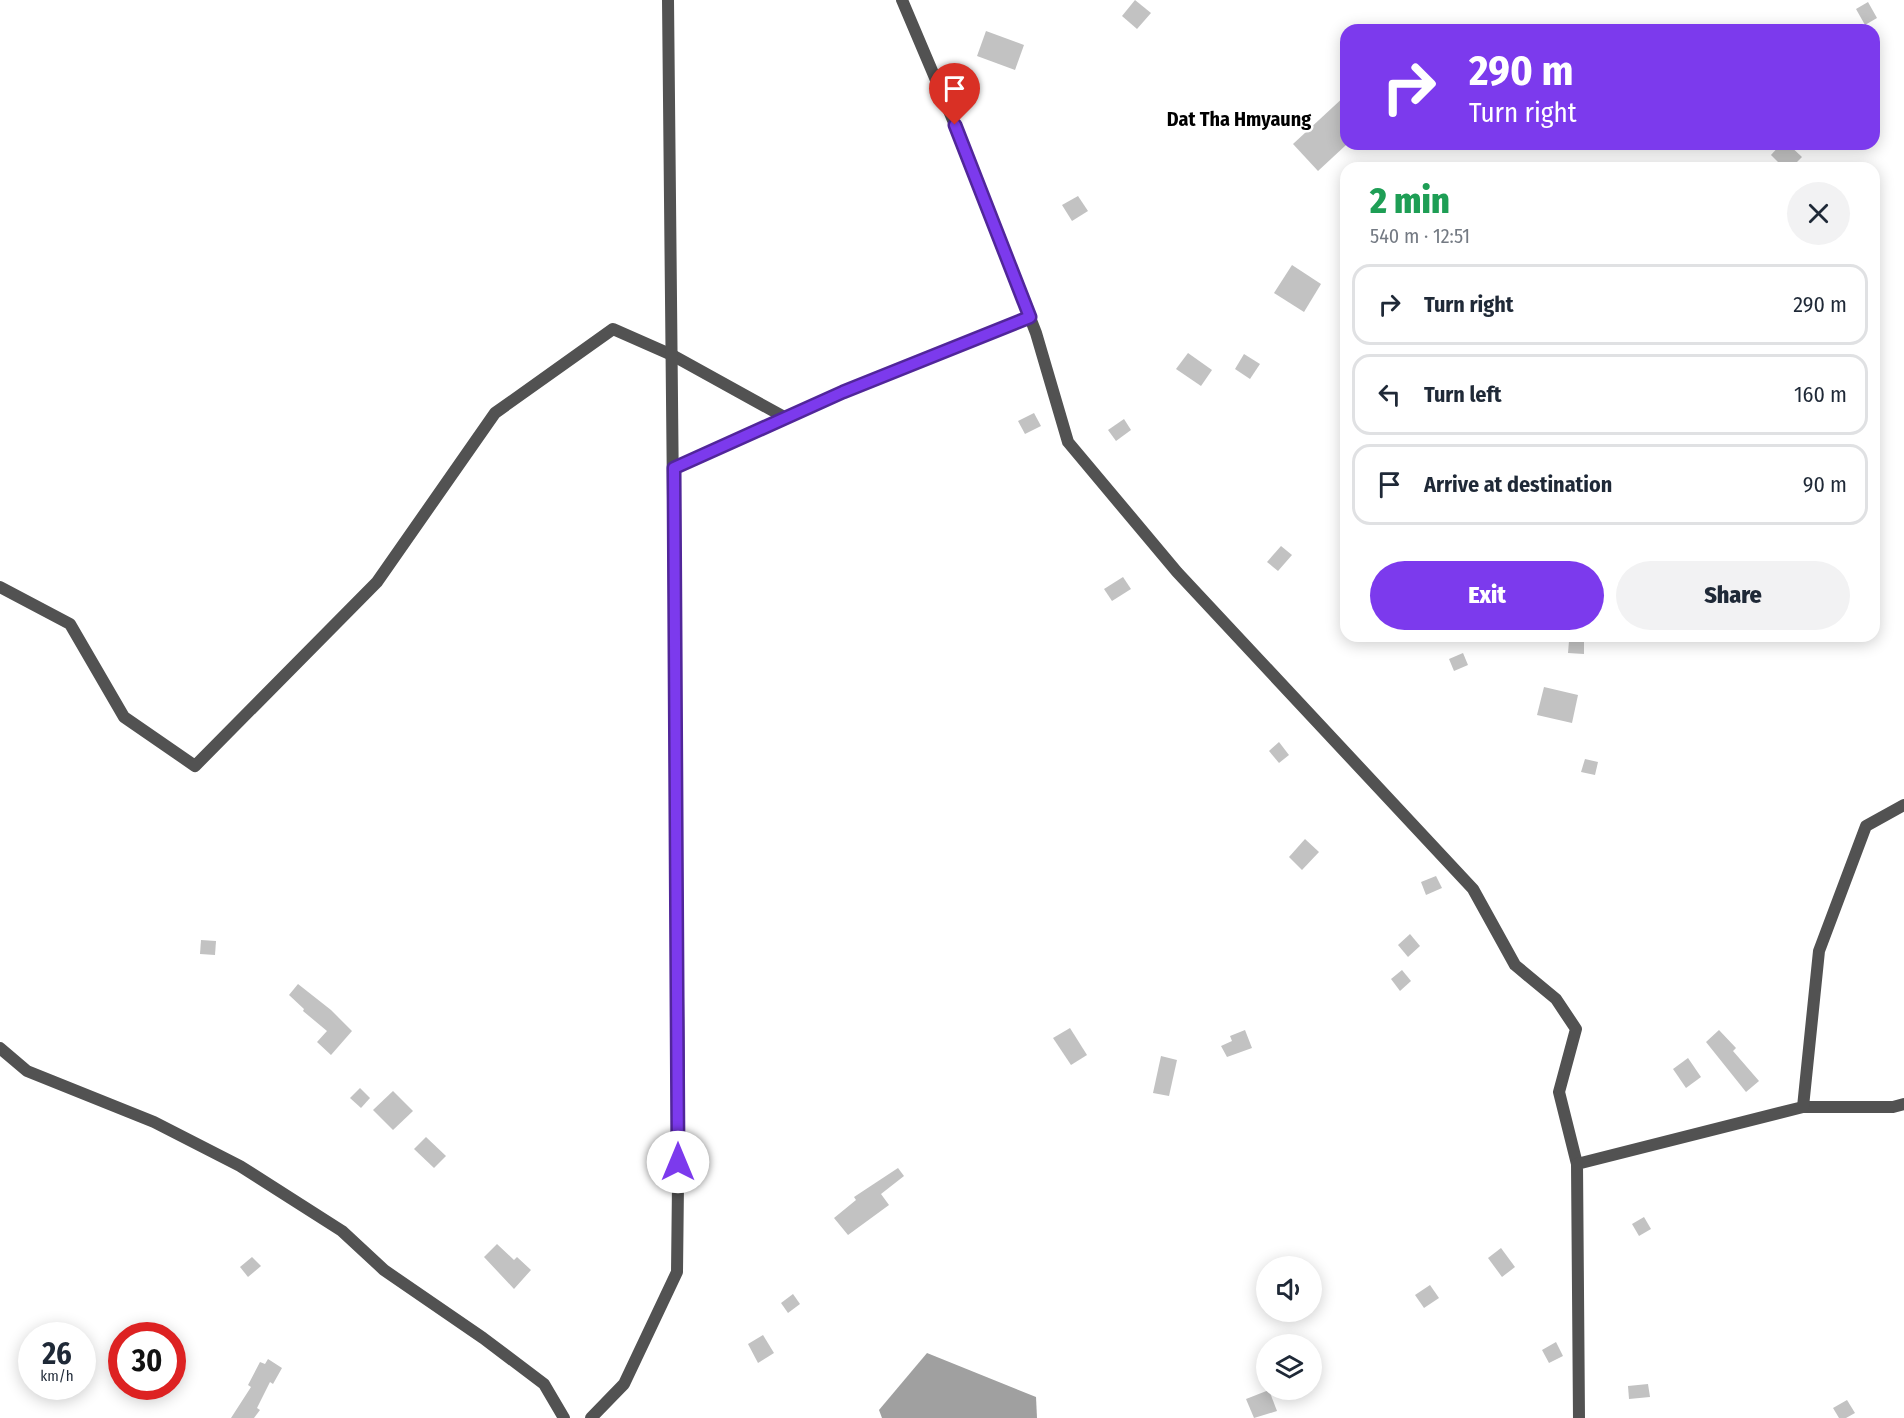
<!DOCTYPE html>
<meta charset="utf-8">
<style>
body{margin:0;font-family:"Fira Sans Condensed",sans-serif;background:#f2f2f3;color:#1f2937;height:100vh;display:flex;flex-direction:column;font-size:22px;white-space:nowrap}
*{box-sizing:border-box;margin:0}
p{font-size:20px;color:#747a83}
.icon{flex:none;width:33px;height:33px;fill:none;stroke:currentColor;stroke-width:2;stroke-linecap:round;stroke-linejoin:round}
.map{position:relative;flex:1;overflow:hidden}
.panel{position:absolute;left:1340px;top:162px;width:540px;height:480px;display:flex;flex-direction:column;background:#fff;border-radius:18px;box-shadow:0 3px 15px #0003}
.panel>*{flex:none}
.guide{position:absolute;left:1340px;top:24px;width:540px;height:126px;border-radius:18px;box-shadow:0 3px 15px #0003;background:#7c3aed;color:#fff;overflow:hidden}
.fabs{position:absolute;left:1256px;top:1256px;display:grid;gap:12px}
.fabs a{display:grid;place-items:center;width:66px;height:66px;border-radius:50%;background:#fff;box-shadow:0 3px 15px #0003;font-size:30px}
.speed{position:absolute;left:18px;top:1322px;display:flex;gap:12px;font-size:30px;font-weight:700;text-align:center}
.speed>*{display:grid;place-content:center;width:78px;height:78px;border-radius:50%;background:#fff;box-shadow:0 3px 15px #0003;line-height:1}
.speed small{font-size:15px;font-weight:400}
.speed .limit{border:9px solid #d22;background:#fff;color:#111}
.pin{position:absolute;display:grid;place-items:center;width:51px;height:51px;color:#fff;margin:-62px -26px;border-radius:50% 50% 50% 0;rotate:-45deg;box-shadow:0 0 6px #0007}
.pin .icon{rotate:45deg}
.me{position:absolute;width:66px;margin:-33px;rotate:0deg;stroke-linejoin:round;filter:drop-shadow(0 0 4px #0008)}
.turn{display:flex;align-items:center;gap:21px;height:126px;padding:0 30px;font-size:27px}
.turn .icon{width:78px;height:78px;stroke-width:2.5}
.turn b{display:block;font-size:42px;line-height:51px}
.round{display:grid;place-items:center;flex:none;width:63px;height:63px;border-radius:32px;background:#f2f2f3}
.overview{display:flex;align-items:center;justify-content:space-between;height:102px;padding:0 30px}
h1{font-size:36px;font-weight:800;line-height:45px;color:#1e9e55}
.action{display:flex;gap:12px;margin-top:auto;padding:12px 30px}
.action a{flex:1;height:69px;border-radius:36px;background:#7c3aed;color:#fff;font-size:24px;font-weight:800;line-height:69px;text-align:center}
.action a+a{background:#f2f2f3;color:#1f2937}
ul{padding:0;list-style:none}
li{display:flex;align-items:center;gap:18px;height:81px;margin:0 12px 9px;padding:0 18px;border:3px solid #e0e1e3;border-radius:18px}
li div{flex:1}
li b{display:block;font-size:22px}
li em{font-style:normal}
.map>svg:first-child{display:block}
.water{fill:#a0a0a0}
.building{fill:#c2c2c2}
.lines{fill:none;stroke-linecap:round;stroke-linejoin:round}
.minor{stroke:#525252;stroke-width:12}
.route-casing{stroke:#51269a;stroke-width:15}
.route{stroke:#7c3aed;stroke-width:10}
.labels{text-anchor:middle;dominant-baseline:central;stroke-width:5;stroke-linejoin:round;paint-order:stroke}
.quarter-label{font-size:20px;font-weight:bold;fill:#000;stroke:#fff}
</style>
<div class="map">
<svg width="1904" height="1418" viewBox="0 0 1904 1418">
<rect width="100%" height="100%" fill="#fff"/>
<path class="water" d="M927 1353 1036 1397 1037 1418H882L879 1410Z"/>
<g class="building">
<path d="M1135 0 1151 13 1137 29 1122 16Z"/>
<path d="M1868 2 1877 18 1865 25 1856 9Z"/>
<path d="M986 31 1024 45 1015 70 977 56Z"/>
<path d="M1346 95V145L1318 171 1293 144Z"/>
<path d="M1781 144H1788L1802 157 1791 168H1784L1771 155Z"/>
<path d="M1078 196 1088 211 1072 221 1062 205Z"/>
<path d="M1292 265 1321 284 1304 312 1274 293Z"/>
<path d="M1188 353 1212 370 1201 386 1176 369Z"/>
<path d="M1244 354 1260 364 1250 379 1235 369Z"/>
<path d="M1034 413 1041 426 1025 434 1018 421Z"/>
<path d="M1124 419 1131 430 1116 441 1108 430Z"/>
<path d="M1281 546 1292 555 1278 571 1267 562Z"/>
<path d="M1123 577 1131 589 1112 601 1104 589Z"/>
<path d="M1569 641 1584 642V654L1568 653Z"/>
<path d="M1463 653 1468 665 1454 671 1449 659Z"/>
<path d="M1544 687 1578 695 1572 723 1537 715Z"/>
<path d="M1279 742 1289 755 1279 763 1269 751Z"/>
<path d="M1585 759 1598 762 1595 775 1581 772Z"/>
<path d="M1305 839 1319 852 1302 870 1289 857Z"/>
<path d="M1436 876 1442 888 1426 895 1421 882Z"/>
<path d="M1410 934 1420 946 1408 957 1398 945Z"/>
<path d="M201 940 216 941 215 955 200 954Z"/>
<path d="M1402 970 1411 981 1400 991 1391 979Z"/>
<path d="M298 984 331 1010 352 1031 331 1055 317 1042 327 1031 303 1011 304 1009 289 995Z"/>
<path d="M1070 1028 1087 1055 1071 1065 1053 1038Z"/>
<path d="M1245 1030 1252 1048 1227 1057 1221 1046 1232 1041 1230 1036Z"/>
<path d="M1719 1030 1736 1048 1733 1051 1759 1081 1746 1092 1706 1042Z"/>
<path d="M1161 1056 1177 1060 1169 1096 1153 1093Z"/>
<path d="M1688 1058 1701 1077 1686 1088 1673 1069Z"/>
<path d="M360 1088 370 1098 361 1108 350 1098Z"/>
<path d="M393 1091 413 1111 393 1130 373 1110Z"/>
<path d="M426 1137 446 1156 434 1168 414 1149Z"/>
<path d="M898 1168 904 1176 881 1194 889 1205 848 1235 834 1218 856 1200 854 1197Z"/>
<path d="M1644 1217 1651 1229 1639 1236 1632 1224Z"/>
<path d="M497 1244 514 1260 517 1257 531 1270 514 1289 484 1257Z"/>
<path d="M1501 1248 1515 1267 1502 1277 1488 1258Z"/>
<path d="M252 1257 261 1266 248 1277 240 1267Z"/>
<path d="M1430 1285 1439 1298 1424 1308 1415 1295Z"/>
<path d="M793 1294 800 1304 788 1313 781 1303Z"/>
<path d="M763 1335 774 1353 758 1363 748 1344Z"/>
<path d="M1556 1342 1563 1356 1549 1363 1542 1350Z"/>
<path d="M268 1359 282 1368 273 1384 270 1382 257 1408 260 1410 254 1418H231L251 1387 248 1385 260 1362 265 1364Z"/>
<path d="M1648 1384 1650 1397 1629 1399 1628 1386Z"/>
<path d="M1269 1390 1277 1411 1254 1418 1246 1399Z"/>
<path d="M1847 1400 1855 1413 1846 1418H1839L1833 1408Z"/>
</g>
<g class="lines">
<g class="minor">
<path d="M902 0 955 125 1036 333 1068 442 1177 572 1473 889 1515 965 1556 999 1576 1029 1559 1092 1577 1164"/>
<path d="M673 468 843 392 1030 317"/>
<path d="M0 587 70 624 124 717 195 766 377 582 495 413 613 329 672 355 786 418"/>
<path d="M0 1048 27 1071 154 1122 240 1166 342 1231 384 1270 483 1338 544 1384 564 1418"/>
<path d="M1803 1107H1893L1904 1104"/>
<path d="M591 1418 624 1384 677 1272 679 1096 668 0"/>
<path d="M1579 1418 1577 1164 1803 1107 1819 951 1866 826 1904 805"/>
</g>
</g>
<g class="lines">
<g class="route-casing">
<path id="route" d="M678 1162 674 468 843 392 1030 317 955 125"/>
</g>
<use href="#route" class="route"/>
</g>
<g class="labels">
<g class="quarter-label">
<text x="1239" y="119">Dat Tha Hmyaung</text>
</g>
</g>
</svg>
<div class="fabs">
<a><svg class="icon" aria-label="sound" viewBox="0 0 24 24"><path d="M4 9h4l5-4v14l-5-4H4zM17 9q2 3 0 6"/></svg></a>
<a><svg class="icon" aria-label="layers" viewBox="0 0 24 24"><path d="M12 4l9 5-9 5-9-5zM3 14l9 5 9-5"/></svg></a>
</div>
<div class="speed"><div>26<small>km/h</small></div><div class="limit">30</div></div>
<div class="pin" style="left:955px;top:125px;background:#d93025"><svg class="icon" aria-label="arrive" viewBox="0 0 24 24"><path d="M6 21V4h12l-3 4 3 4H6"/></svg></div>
<svg class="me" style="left:678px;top:1162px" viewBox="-20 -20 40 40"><circle r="19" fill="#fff"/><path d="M0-13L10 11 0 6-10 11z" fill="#7c3aed"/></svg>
<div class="guide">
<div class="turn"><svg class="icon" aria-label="right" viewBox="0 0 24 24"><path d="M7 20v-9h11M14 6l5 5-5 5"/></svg><div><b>290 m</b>Turn right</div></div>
</div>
<section class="panel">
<div class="overview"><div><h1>2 min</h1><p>540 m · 12:51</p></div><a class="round"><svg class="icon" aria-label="close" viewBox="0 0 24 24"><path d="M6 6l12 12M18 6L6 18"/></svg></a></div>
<ul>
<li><svg class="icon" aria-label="right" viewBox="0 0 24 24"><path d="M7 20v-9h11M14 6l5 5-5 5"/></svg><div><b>Turn right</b></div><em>290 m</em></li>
<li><svg class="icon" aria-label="left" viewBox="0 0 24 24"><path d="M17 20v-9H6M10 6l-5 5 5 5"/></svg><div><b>Turn left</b></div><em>160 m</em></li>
<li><svg class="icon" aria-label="arrive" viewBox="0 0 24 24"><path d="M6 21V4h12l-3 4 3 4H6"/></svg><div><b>Arrive at destination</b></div><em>90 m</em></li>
</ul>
<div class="action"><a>Exit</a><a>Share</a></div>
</section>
</div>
